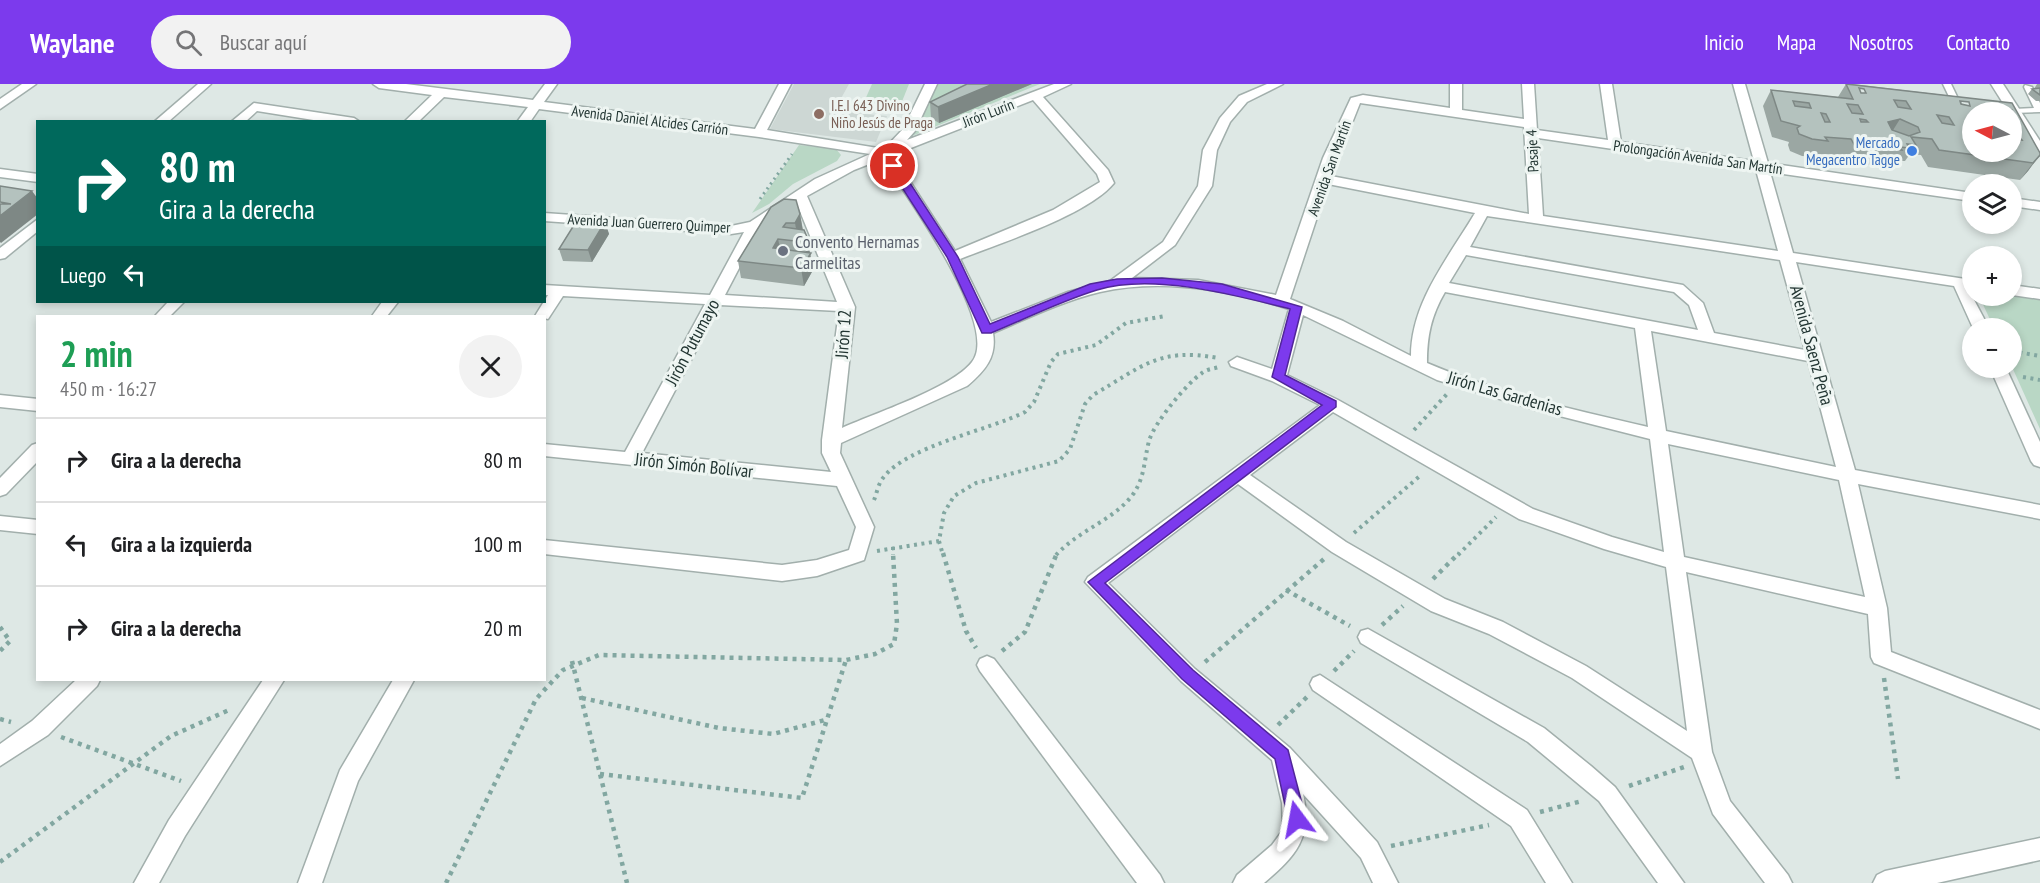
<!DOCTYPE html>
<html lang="es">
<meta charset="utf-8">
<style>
body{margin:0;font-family:"PT Sans Narrow",sans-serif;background:#f2f2f2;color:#202124;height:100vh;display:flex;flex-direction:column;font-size:22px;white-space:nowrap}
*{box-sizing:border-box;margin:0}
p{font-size:20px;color:#757577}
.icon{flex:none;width:33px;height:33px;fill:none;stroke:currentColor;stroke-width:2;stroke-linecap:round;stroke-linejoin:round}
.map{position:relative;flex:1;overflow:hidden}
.panel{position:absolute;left:36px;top:231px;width:510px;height:366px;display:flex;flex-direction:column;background:#fff;border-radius:0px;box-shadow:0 3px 9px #0003}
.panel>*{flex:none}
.hud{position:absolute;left:36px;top:36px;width:510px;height:183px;border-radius:0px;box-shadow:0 3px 9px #0003;background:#00695c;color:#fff;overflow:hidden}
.needle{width:39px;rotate:276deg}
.fabs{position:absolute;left:1962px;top:18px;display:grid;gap:12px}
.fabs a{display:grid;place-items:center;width:60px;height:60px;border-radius:50%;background:#fff;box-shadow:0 3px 9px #0003;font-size:30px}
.pin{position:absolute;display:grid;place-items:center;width:51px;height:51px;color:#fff;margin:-26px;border:3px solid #fff;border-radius:50%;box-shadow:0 2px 6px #0007}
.me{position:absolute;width:66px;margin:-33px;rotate:347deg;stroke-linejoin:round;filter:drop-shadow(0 0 4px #0008)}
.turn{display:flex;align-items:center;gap:21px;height:126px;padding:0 24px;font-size:27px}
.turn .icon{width:78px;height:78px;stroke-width:2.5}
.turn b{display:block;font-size:42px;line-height:51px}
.then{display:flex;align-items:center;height:57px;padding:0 24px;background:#0003;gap:12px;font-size:22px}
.round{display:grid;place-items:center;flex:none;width:63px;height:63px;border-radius:32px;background:#f2f2f2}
.overview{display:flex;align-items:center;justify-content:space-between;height:102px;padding:0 24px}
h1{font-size:36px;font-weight:700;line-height:45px;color:#1e9e55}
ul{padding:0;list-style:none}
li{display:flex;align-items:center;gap:18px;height:84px;padding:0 24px;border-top:2px solid #e0e0e0}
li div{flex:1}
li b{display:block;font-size:22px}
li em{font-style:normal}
header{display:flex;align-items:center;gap:36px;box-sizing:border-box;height:84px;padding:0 30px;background:#7c3aed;color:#fff}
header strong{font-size:28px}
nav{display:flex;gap:33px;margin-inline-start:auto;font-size:21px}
.search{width:420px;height:54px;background:#f2f2f2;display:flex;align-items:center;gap:15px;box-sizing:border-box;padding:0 21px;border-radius:33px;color:#757577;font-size:22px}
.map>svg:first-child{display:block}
.built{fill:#cdd7d4}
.green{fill:#b9d7c5}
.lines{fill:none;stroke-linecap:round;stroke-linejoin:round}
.lane-casing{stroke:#a2afac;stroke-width:3}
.street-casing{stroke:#a2afac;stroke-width:3}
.path-far2{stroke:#82a7a1;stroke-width:3;stroke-dasharray:2 4;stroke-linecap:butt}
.path-far1{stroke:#82a7a1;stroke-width:4;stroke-dasharray:3 4.5;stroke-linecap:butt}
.path{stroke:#82a7a1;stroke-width:4.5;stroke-dasharray:4 5;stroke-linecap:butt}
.lane{fill:#fff;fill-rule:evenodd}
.street{fill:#fff;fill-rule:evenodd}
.wall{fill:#9ba7a3;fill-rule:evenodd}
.shaded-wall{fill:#7e8885}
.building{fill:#b4c2be;stroke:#7e8885;stroke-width:1.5;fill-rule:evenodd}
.route{fill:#7c3aed;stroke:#51269a;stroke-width:1.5}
.education-dot{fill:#8d6e63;stroke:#eef5f2;stroke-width:2}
.shop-dot{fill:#3f7fe0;stroke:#eef5f2;stroke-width:2}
.worship-dot{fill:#6b7280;stroke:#eef5f2;stroke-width:2}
.labels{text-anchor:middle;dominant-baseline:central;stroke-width:6;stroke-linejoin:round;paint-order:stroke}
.far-education-label{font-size:15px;fill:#785e54;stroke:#eef5f2;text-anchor:start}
.far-street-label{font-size:15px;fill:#223532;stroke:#eef5f2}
.far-shop-label{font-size:15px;fill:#366cbe;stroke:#eef5f2;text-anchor:end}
.worship-label{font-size:18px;fill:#5b616d;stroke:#eef5f2;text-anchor:start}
.street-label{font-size:18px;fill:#223532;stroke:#eef5f2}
</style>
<header>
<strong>Waylane</strong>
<div class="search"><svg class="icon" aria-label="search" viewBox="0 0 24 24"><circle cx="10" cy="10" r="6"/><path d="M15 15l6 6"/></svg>Buscar aquí</div>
<nav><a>Inicio</a><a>Mapa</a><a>Nosotros</a><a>Contacto</a></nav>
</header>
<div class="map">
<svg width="2040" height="799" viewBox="0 0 2040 799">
<rect width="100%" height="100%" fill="#dee8e5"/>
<path class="built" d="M794 0H849L834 27 887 32 876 58 770 45Z"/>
<g class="green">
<path d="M872 0H909L901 20 864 18Z"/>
<path d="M936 0H1040L912 52Z"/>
<path d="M799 61 836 65 841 71 837 77 793 100 769 120 752 129Z"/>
<path d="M2012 210 2040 215V345L2012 283V244H1994L1979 212Z"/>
</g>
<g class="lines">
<g class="lane-casing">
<g id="lane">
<path d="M1943 0H1951L1963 25 1962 27H1956Z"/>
<path d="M2025 1 2032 3 2040 19V28L2014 29 2010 27 2014 25 2034 24 2024 3Z"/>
</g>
</g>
<g class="street-casing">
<g id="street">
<path d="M22 0H36L0 25V15Z"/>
<path d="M198 0H211L168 38H154Z"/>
<path d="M373 0H406L533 16 545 0H557L544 18 755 45 779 0H791L767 46 884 65 903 45 925 0H937L915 47 907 56 1054 0H1071L1043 13 1108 86 1114 99C1088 131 1000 159 960 175L991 238 1068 208 1110 197 1163 158 1198 102 1203 66 1220 34 1239 12 1267 0H1283L1247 18 1230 38 1217 66 1212 102 1175 161 1132 194 1198 196 1276 211 1323 74 1351 14 1363 11 1450 24V0H1462V26L1524 35 1522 0H1534L1537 46 1608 56 1600 0H1612L1621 58 1754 77 1733 0H1745L1768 79 1972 109V117L1770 88 1793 169 1972 196V212L1989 244H1973L1954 202 1796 178 1855 386 2040 421V435L1858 400 1887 524 1891 568 2040 626V645L1874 579 1871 573 1868 530 1686 488 1712 668 1730 717 1788 791 1792 799H1765L1713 730 1692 674 1572 594 1489 550 1431 527 1332 468 1238 400 1108 499 1195 585 1290 664 1377 758 1398 799H1373L1361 774 1303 710C1313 753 1296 772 1264 799H1233L1237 791 1272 761 1283 746 1282 719 1272 676 1181 597 1085 498 1088 493 1320 321 1272 297 1231 282 1229 278 1237 273 1272 285 1289 225C1230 206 1161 194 1100 208 1063 217 1028 234 993 249 997 273 985 287 967 302L841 359 840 369 874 443 864 476 817 492 782 497 544 470V456L782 481 817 476 849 466 856 443 837 402 544 372V360L625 368 705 220 563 212 548 235 535 232 548 211H544V201L710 211 744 148 731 150 544 137V129L731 142 750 138 815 95 870 70 759 53 539 25 530 38H517L528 23 444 13 418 38H404L432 11 379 4ZM1033 16 1097 90 1100 98 1053 126 955 167 893 71ZM1360 19 1524 43 1529 130 1331 92ZM1538 54 1756 86 1778 167 1543 132ZM882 75C905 109 1001 242 972 278 952 304 875 329 842 344L855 223 807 112 854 86ZM1328 100 1475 129C1449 173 1411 218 1411 272L1343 237 1290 215ZM797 120 837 218 725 211 760 144ZM1487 132 1780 176 1805 266 1714 249 1703 219 1683 201 1470 163ZM1466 171 1674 208 1689 221 1698 246 1449 199ZM1445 208 1635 244 1648 343C1574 326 1497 309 1427 279 1427 252 1431 232 1445 208ZM720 221 839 227 822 356V369L831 388 642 369ZM1303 231 1437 296 1536 326 1650 355 1664 468 1612 453 1533 425 1338 316 1287 291ZM1651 247 1808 277 1836 383 1666 347ZM1333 328 1519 435 1604 465 1666 483 1687 647 1586 582 1503 538 1445 515 1346 458 1250 391ZM1668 360 1839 396 1865 513 1684 473Z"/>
<path d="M1991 0H2003L2040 57V71L2035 70Z"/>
<path d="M254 19 354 34 360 38H326L257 27 245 38H231Z"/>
<path d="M0 85 38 90V98L0 93Z"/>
<path d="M2012 114 2040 118V126L2012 122Z"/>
<path d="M38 135V147L5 174 0 175V164Z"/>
<path d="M2012 201 2040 205V215L2012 211Z"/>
<path d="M168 218H184L170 232H155Z"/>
<path d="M382 218H398L387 232H372Z"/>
<path d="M1990 284H2006L2040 358V383L2034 381 2031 377Z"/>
<path d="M0 311 38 315V327L0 323Z"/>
<path d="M38 359V377L6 410 0 412V394L32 361Z"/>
<path d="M0 432 38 436V450L0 446Z"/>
<path d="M1368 545 1544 644 1591 682 1615 703 1684 799H1658L1599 717 1528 658 1361 559 1358 553 1361 547Z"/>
<path d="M987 572 994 575 1160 791 1164 799H1137L980 587 977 581 980 575Z"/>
<path d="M1320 591 1527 726 1572 799H1546L1511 742 1313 606 1310 600 1313 594Z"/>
<path d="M76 596H100L97 602 48 651 0 682V660L32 637Z"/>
<path d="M263 596H284L185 752 159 799H134L169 736Z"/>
<path d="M393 596H414L358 697 322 799H298L340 686Z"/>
<path d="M2040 754V776L1937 799H1873L1877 791 1885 787Z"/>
</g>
</g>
<path class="path-far2" d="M760 115 792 70"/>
<g class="path-far1">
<path d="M2012 267 2040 272"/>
<path d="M2023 293 2040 296"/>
<path d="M1414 346 1447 310"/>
<path d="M874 416C877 409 878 400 883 394 905 363 989 346 1025 328L1034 318 1051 278 1058 270 1096 261 1126 239 1165 232"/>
<path d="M1354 449 1421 391"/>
<path d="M939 457 943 471"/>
<path d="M893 463V471"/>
<path d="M877 467 939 457 944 429 954 412 976 399 1059 377 1070 365 1085 320 1093 311C1142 283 1158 263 1218 274"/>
<path d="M1056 471C1080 445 1115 436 1134 409 1145 392 1144 376 1149 357 1154 339 1187 299 1202 289 1207 285 1213 285 1219 283"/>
<path d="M1458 471 1496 433"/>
</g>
<g class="path">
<path d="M943 469 966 547 976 564"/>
<path d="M1433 495 1459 469"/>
<path d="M1286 506 1350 542"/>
<path d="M1382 541 1403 522"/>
<path d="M0 543 10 557 0 567"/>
<path d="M1002 567 1025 548 1057 469"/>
<path d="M572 577 627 799"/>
<path d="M1205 578 1324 475"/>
<path d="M1334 587 1354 567"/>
<path d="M1884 594 1898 695"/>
<path d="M582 614 719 644 773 650 825 636"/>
<path d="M0 635 11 638"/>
<path d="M1278 641 1307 613"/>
<path d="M61 653 181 697"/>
<path d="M600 690 802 714 846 576"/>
<path d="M1629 702 1684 683"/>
<path d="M1540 728 1582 717"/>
<path d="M1391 762 1489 741"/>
<path d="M0 778 171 652 229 626"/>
<path d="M446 799 536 615 563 586 599 571 846 576 875 570 894 560 897 540 893 469"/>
</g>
<use href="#lane" class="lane"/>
<use href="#street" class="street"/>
</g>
<g class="wall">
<path d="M967 0H1032L939 39 931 34 930 18Z"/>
<path d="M1846 0H1852L2012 19 2040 69 2028 87 2020 96 1928 83 1921 71 1910 70 1905 77H1901L1899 80H1894L1892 83 1845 78 1841 72 1820 70 1818 73 1802 72 1790 67 1788 61 1789 58 1772 53 1763 22 1771 6 1838 13ZM1859 4 1864 5 1866 9H1861ZM1960 17 1969 18 1970 22 1961 20ZM1972 28H2012V68Z"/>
<path d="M2037 0H2040V17H2036L2028 10 2032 5H2034Z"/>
<path d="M771 123 800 130 803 146 810 169 813 186 804 202 741 194 738 177Z"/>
<path d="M588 137 605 138 609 150 592 178 563 177 559 165Z"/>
</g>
<g class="shaded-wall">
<path d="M993 0H1032L939 39 938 23Z"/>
<path d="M1900 35 1890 51 1888 38Z"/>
<path d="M2040 71 2028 87 2020 96 2033 79Z"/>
<path d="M32 107 38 115V130L1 159 0 158V132Z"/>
<path d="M800 130 803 148 798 156 795 139Z"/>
<path d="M605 138 609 150 592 178 588 166Z"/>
<path d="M807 153 813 186 804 202 801 184 807 175 804 158Z"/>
<path d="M778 155 782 172 773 164Z"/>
</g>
<g class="building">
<path d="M967 0H993L938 23 930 18Z"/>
<path d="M1846 0 2012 19 2040 69V71L2033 79 1939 66 1932 55 1911 53 1916 61 1907 60 1909 64 1900 63 1902 66 1855 62 1851 55 1825 53 1828 57 1812 55 1799 50 1797 44 1800 42 1781 37 1771 6 1853 15ZM1859 4 1864 5 1866 9H1861ZM1894 16 1906 17 1911 25 1898 23ZM1793 17 1809 19 1811 24 1795 22ZM1960 17 1969 18 1970 22 1961 20ZM1847 20 1858 21 1863 30 1852 29ZM1987 23 2012 26 2016 33 2012 32V47L2016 48 2022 56 2012 55V68H1972V28H1990ZM1821 29 1826 30 1830 38H1825ZM1937 31 1949 33 1954 41 1942 39ZM1860 35 1866 36 1868 38H1861ZM1900 35 1918 43 1920 48 1909 52 1892 46 1888 38Z"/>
<path d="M2040 4V11L2032 5Z"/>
<path d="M0 102 32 107 0 132V120H11L0 118Z"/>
<path d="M784 115 796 116 800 130 795 139H786L783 143 804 146 807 153 804 158 778 155 773 164 811 169 801 184 738 177 771 123Z"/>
<path d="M579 133H587L585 137 605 138 588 166 559 165Z"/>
</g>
<path class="route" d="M889 79H897L958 173 990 240 1090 200 1117 195 1162 194 1222 200 1302 223 1285 291 1336 317V323L1105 499 1193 586 1288 666 1306 735 1303 741 1297 743 1291 741 1288 735 1275 675 1182 595 1088 498 1322 321 1272 293 1290 225C1235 211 1153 189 1097 206 1061 217 1025 235 991 249H982L947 173 888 82Z"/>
<circle class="education-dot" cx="819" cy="30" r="6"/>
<circle class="shop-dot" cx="1912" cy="67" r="6"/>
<circle class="worship-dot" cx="783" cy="167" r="6"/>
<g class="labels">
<g class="far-education-label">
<text x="831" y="21">I.E.I 643 Divino<tspan x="831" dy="17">Niño Jesús de Praga</tspan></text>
</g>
<g class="far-street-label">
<text transform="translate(988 29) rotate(-21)">Jirón Lurín</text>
<text transform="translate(650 36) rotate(7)">Avenida Daniel Alcides Carrión</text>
<text transform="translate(1532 67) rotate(-93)">Pasaje 4</text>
<text transform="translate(1698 73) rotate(8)">Prolongación Avenida San Martín</text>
<text transform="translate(1329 84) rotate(-70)">Avenida San Martín</text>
<text transform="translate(649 139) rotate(3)">Avenida Juan Guerrero Quimper</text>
</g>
<g class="far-shop-label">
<text x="1900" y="58">Mercado<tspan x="1900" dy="17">Megacentro Tagge</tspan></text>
</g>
<g class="worship-label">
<text x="795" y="157">Convento Hernamas<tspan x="795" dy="21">Carmelitas</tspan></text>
</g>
<g class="street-label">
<text transform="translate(843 250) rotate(-86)">Jirón 12</text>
<text transform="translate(692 258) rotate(-62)">Jirón Putumayo</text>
<text transform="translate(1812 261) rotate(75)">Avenida Saenz Peña</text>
<text transform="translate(1505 309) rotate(16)">Jirón Las Gardenias</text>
<text transform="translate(694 381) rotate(6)">Jirón Simón Bolívar</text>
</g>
</g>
</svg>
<div class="fabs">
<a><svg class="needle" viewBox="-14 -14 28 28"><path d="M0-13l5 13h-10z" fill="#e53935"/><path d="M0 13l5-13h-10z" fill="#757577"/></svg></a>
<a><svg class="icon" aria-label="layers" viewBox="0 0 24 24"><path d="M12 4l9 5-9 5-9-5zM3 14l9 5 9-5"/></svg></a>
<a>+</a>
<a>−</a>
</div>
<div class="pin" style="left:893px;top:82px;background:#d93025"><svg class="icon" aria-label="arrive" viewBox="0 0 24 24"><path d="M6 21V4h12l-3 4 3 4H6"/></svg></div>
<svg class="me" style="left:1297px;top:735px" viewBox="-20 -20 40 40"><path d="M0-17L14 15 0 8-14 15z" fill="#7c3aed" stroke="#fff" stroke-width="4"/></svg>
<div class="hud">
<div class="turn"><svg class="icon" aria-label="right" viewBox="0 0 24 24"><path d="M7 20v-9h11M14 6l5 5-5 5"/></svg><div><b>80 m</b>Gira a la derecha</div></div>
<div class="then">Luego<svg class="icon" aria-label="left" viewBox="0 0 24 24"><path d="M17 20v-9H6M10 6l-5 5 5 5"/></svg></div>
</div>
<section class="panel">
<div class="overview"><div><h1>2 min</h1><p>450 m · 16:27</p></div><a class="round"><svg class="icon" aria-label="close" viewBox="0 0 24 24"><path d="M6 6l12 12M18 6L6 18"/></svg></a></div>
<ul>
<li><svg class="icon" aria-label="right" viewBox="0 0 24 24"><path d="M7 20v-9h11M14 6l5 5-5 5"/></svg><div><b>Gira a la derecha</b></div><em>80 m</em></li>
<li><svg class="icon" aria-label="left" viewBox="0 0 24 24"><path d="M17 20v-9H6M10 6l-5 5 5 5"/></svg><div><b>Gira a la izquierda</b></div><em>100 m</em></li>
<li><svg class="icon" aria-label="right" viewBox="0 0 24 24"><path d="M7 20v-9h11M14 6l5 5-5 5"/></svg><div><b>Gira a la derecha</b></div><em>20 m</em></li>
</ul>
</section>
</div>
